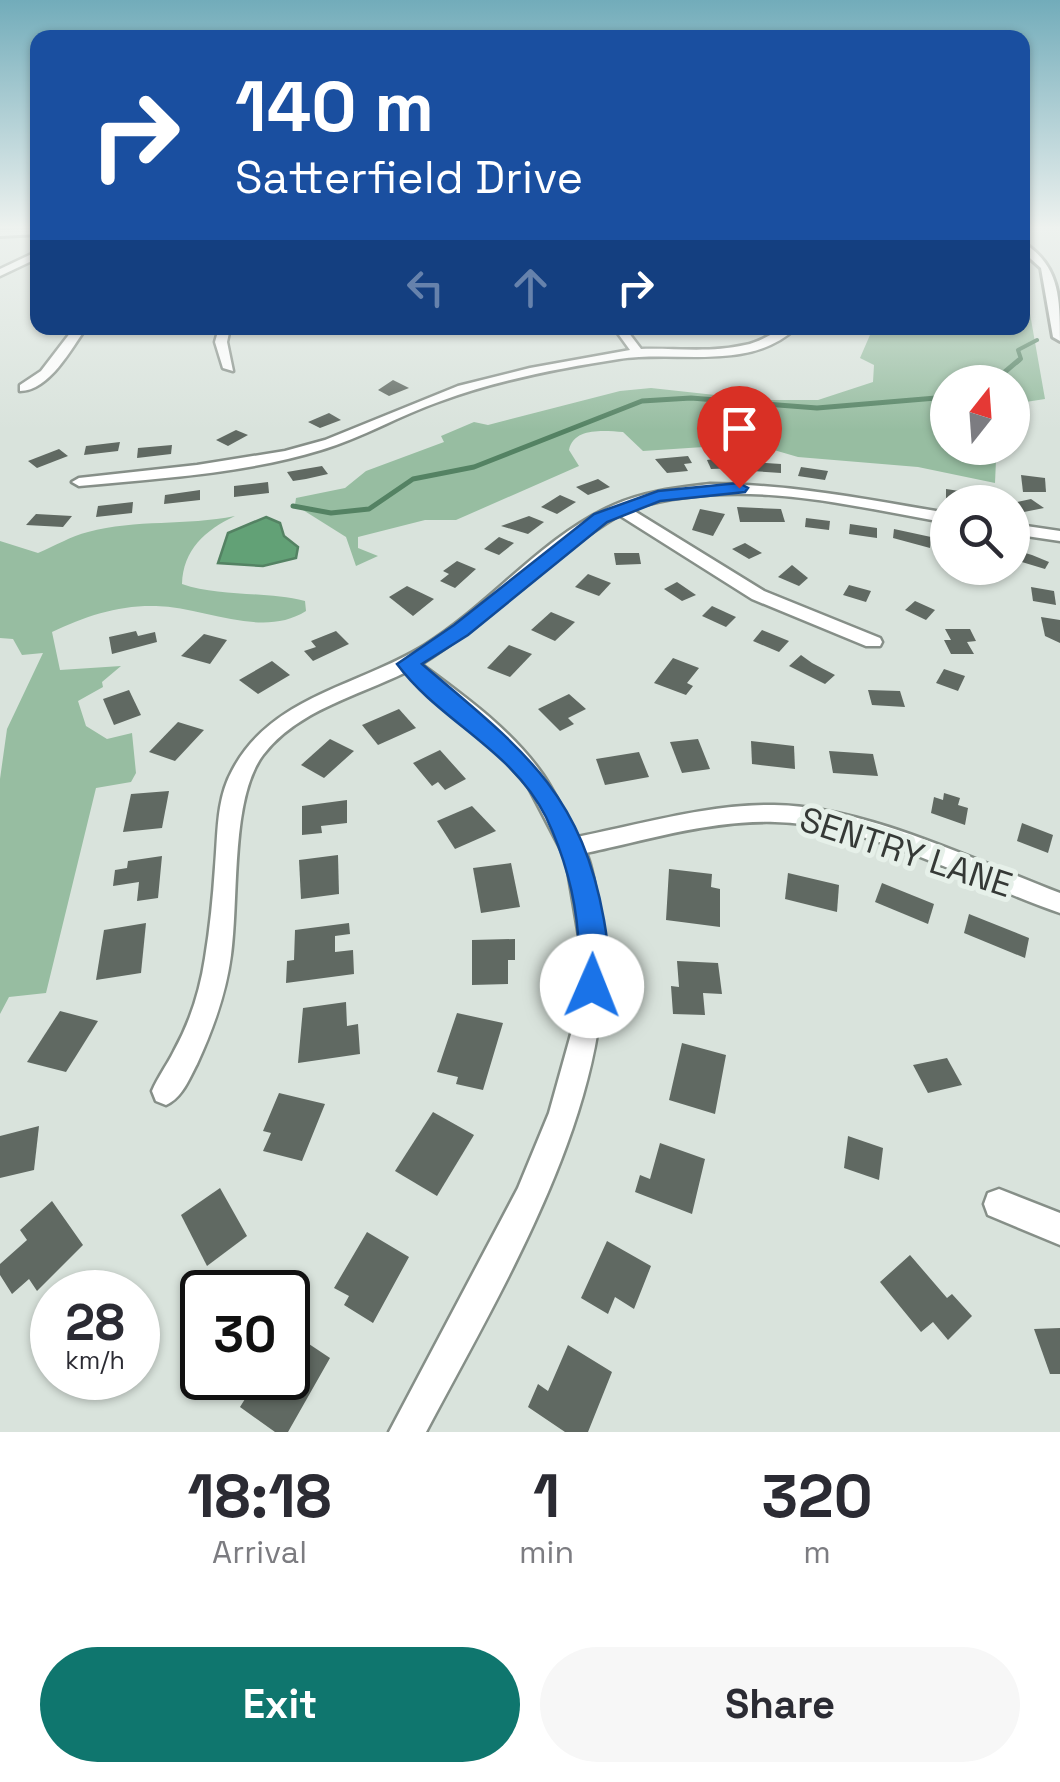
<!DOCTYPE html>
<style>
body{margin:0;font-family:"Space Grotesk",sans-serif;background:#f7f7f7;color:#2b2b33;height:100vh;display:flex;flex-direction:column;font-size:38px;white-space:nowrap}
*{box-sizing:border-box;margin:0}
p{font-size:32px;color:#7c7c81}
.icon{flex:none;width:55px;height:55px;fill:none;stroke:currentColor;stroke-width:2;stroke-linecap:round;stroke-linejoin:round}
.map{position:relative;height:1432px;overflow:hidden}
.side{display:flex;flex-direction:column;background:#fff;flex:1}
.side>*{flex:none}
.top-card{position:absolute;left:30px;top:30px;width:1000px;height:305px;border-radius:20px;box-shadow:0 2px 8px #0004;background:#1a4fa0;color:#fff;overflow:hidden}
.needle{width:65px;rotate:17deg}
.controls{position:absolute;left:930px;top:365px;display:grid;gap:20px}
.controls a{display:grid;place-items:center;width:100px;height:100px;border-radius:50%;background:#fff;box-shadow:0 2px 8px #0004;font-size:50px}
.speed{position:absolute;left:30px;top:1270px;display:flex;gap:20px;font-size:50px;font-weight:700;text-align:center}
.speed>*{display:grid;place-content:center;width:130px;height:130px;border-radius:50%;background:#fff;box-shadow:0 2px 8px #0004;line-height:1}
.speed small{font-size:25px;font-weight:400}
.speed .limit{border:5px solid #111;border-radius:15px;background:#fff;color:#111}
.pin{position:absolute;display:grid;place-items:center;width:85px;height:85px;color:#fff;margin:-102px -42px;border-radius:50% 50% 50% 0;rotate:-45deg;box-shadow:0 0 10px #0007}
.pin .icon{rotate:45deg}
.me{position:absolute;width:110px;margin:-55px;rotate:1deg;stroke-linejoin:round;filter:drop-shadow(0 0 8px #0008)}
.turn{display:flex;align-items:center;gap:35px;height:210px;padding:0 40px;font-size:45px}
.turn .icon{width:130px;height:130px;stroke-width:2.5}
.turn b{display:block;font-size:70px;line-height:85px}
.lanes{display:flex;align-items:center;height:95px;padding:0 40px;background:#0003;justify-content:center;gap:50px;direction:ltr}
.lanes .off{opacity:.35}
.eta{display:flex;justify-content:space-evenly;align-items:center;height:170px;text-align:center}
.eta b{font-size:60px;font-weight:600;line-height:70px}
.button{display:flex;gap:20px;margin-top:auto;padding:20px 40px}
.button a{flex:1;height:115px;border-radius:60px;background:#0f766e;color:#fff;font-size:40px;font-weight:600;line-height:115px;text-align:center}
.button a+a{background:#f7f7f7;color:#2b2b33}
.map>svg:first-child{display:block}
.green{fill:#97bda1}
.water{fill:#62a176;stroke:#548263;stroke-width:2.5}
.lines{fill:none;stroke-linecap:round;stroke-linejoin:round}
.stream-far1{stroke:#548263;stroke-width:4}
.stream{stroke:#548263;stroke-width:5}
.building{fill:#606962}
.minor-casing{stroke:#868f88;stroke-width:5}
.tertiary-casing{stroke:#868f88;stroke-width:6}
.minor{fill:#fff;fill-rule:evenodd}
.tertiary{fill:#fff;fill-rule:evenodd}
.route{fill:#1a73e8;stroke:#114b97;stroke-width:2.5}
.labels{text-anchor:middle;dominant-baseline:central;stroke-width:10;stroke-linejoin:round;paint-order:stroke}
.street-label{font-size:35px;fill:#353936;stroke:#e6f0e9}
</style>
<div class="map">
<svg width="1060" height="1432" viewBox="0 0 1060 1432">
<rect width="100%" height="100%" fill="#d9e3dc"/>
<g class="green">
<path d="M1023 274 1045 399 1013 404 1012 382H948V448H966L996 460 995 483 918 467 798 457 767 448 734 445 643 451 623 432C604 431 574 427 569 450L579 466 456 520H425L358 537V548L378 556 356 566 346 537 295 505 296 498 345 488 366 471 444 442 441 436 474 422 488 425 620 391 651 388 761 400H818L873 382 874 365 860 358 873 328H1022Z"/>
<path d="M235 516C205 530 183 550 182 584 219 597 265 591 305 601L306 611C262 639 205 607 156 606 118 605 86 616 52 632L60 670 121 666 102 682 103 687 78 701 86 726 107 739 132 733 136 773 131 782 96 788 46 993 9 997 0 1014V779L7 729 43 653 22 655 13 639 0 638V541L38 553C55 546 71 536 88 532 136 519 186 526 235 516Z"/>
</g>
<path class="water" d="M266 517 280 523 284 536 298 547 296 558 263 566 218 563 228 533Z"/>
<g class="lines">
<path class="stream-far1" d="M1016 363 1021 359 1018 350 1037 340"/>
<g class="stream">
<path d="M993 382 1019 360"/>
<path d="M293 506 331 513 369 509 413 479 474 467 642 401 691 398 817 408 948 397"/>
</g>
</g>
<g class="building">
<path d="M393 380 409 388 389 396 378 390Z"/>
<path d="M329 413 341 420 320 428 308 422Z"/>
<path d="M236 430 248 435 228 446 216 440Z"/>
<path d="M120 442 118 451 84 455 86 446Z"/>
<path d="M172 445 171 454 137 458 138 448Z"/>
<path d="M59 449 68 456 37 468 28 461Z"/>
<path d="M688 456 692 463 684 464 688 471 667 473 655 459Z"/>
<path d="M732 456 737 468 711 469 707 460Z"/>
<path d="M753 462 781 464V473L752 471Z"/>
<path d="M322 466 328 474 306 479 293 481 287 472Z"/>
<path d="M801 467 828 471 825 480 798 476Z"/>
<path d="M1021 475 1045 478 1046 492H1023Z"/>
<path d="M598 479 610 487 588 495 576 487Z"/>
<path d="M268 482 269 493 234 497V486Z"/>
<path d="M946 489 973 493V502L946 498Z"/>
<path d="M200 490V500L164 504 165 495Z"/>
<path d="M560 495 576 502 557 514 541 507Z"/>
<path d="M1031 499 1044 508 1019 513 1012 508V503Z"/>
<path d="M133 502 132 513 96 517 98 506Z"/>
<path d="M737 507 781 509 785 522H740Z"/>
<path d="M700 509 725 514 713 536 692 530Z"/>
<path d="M36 514 72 516 63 527 26 525Z"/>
<path d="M529 516 544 522 528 534 501 526Z"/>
<path d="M806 518 830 521 829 530 805 527Z"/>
<path d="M850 524 877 528V538L849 534Z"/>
<path d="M894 529 931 537 930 548 893 538Z"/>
<path d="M499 537 514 543 499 555 484 549Z"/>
<path d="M745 543 762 553 749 559 732 549Z"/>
<path d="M1012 549 1032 555 1049 562 1045 569 1012 559Z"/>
<path d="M614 553H639L641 564 616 565Z"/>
<path d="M457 561 476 569 455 588 440 581 449 574 443 571Z"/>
<path d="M792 565 808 578 799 586 778 577Z"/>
<path d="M588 574 611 583 599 596 575 587Z"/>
<path d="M677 582 696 595 682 601 664 589Z"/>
<path d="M849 585 871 591 866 602 843 595Z"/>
<path d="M407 586 434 599 413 616 389 597Z"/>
<path d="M1031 587 1054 591 1056 605 1033 601Z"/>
<path d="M915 601 935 610 926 620 905 610Z"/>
<path d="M712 606 736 617 726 627 702 616Z"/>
<path d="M551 612 575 622 555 641 531 630Z"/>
<path d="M1041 617 1060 620V643L1045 636Z"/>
<path d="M945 629H970L976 641 967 642 974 654H951L944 640H951Z"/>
<path d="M762 630 789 641 779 652 753 641Z"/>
<path d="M136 631 138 636 155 632 157 642 112 654 109 637Z"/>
<path d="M336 631 349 644 313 661 304 651 316 647 311 641Z"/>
<path d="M204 634 227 640 210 664 181 656Z"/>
<path d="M509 645 532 654 510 677 487 668Z"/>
<path d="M801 655 812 663 835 675 825 684 789 666Z"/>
<path d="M673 658 699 668 687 683 693 686 686 695 654 683Z"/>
<path d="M272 661 290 675 258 694 239 680Z"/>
<path d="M944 669 965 676 958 691 936 683Z"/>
<path d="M129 690 141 715 114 725 103 699Z"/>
<path d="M868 690 900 691 905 707 872 705Z"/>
<path d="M569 694 586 709 568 718 574 724 560 731 538 709Z"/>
<path d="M399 709 416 728 378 745 362 725Z"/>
<path d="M178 722 204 730 175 761 149 752Z"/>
<path d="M330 739 354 751 324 778 301 765Z"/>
<path d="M698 739 710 769 682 773 670 742Z"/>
<path d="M751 741 794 746 795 769 752 764Z"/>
<path d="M440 750 466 779 445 790 438 782 432 786 413 763Z"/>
<path d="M829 751 873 754 878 776 833 773Z"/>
<path d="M639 752 649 777 605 785 596 759Z"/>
<path d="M169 791 162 828 123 832 131 794Z"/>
<path d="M944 793 960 798 958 805 968 808 965 825 931 813 934 797 943 800Z"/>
<path d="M347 800V823L321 826 322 833 302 835V806Z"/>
<path d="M472 806 496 831 455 849 437 821Z"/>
<path d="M1022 823 1053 835 1048 853 1017 841Z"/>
<path d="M338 855 339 894 301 899 299 860Z"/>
<path d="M162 856 158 898 137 901 139 882 113 886 115 870 127 868 128 861Z"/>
<path d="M511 863 520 907 481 913 473 868Z"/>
<path d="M669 869 712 874 711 887 720 889V927L666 920Z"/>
<path d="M788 873 839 885 837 912 785 899Z"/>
<path d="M882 883 934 904 928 924 875 902Z"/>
<path d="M969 914 1029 938 1025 958 964 933Z"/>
<path d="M146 923 141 973 96 980 104 930Z"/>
<path d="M349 923 350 934 335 936V952L353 950 354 974 286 983 287 961 294 960 295 930Z"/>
<path d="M515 939V960H508V984L472 985V940Z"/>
<path d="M677 961 718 963 722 994 703 993 705 1015 673 1014 671 986 679 987Z"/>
<path d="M346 1002 347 1026 358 1024 360 1054 298 1063 303 1008Z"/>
<path d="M60 1011 98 1021 66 1072 27 1062Z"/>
<path d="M457 1013 503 1023 483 1090 456 1084 458 1077 437 1072Z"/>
<path d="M682 1043 726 1055 715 1114 669 1100Z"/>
<path d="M947 1058 962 1085 928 1093 913 1065Z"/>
<path d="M279 1093 325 1104 302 1161 263 1151 271 1133 263 1131Z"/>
<path d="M433 1112 474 1135 437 1196 395 1171Z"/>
<path d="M39 1126 34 1170 0 1178V1136Z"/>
<path d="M848 1136 883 1148 879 1180 844 1168Z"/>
<path d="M660 1143 705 1159 692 1214 635 1192 640 1175 650 1179Z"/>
<path d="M220 1188 247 1236 207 1266 181 1215Z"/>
<path d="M52 1201 83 1245 37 1291 29 1279 12 1294 0 1275V1264L27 1240 20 1230Z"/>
<path d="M367 1232 409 1257 373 1323 344 1305 349 1296 334 1288Z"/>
<path d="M607 1241 651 1266 634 1309 615 1297 608 1314 581 1298Z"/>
<path d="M910 1255 947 1298 952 1294 972 1316 948 1340 933 1322 921 1332 880 1282Z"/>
<path d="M1060 1328V1374H1050L1034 1329Z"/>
<path d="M288 1330 330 1358 288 1432H275L240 1407 258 1378H288Z"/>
<path d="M568 1345 612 1372 588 1432H565L528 1407 538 1384 548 1391Z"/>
<path d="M67 1378H106L66 1390Z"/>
</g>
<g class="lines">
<g class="minor-casing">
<g id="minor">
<path d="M38 251V258L0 276V269Z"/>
<path d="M74 328H86C71 349 49 391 20 391V385L41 371Z"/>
<path d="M219 328H230L227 342 233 371 223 368 215 342Z"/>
<path d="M614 328H625L641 349C675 348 711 353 745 345 763 342 778 327 796 328 749 372 677 350 619 359 560 368 498 380 441 401 400 415 362 438 321 450 243 474 160 478 79 486L72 482 79 478 197 465 285 451 325 440 458 386 530 368 630 350Z"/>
<path d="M710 484C791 484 868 500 948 513V523C842 504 736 476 631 509L764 591 880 638 882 642 880 646H866L752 599 619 515C547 558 492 620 421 664 464 696 512 730 543 775 556 794 566 817 577 837 642 824 708 804 774 805 864 806 976 861 1060 893V913C970 882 871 824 775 822 711 820 648 840 586 853 593 869 595 888 598 905 631 1080 505 1282 426 1432H389L518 1188 549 1113 573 1027 580 942 566 859 528 786 485 738 406 672C358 696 297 710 263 755 230 799 239 899 231 955 226 994 213 1029 197 1064 189 1079 182 1098 166 1105L156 1101 152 1091C158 1077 167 1065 174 1051 190 1022 200 991 205 958 210 928 213 897 215 867 218 835 216 800 232 771 270 696 360 686 425 645 491 604 543 536 614 505 645 491 678 488 710 484Z"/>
<path d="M1012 524 1060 531V541L1012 534Z"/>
<path d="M999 1189 1060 1213V1245L988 1215 984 1204 988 1193Z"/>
</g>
</g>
<g class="tertiary-casing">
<g id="tertiary">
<path d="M38 229V234L0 236V230Z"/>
<path d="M1022 242C1060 265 1060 299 1060 341L1053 337 1041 268 1022 251Z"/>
</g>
</g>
<use href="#minor" class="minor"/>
<use href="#tertiary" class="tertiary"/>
</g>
<linearGradient id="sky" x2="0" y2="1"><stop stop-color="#72acba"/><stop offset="0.53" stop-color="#eef2ef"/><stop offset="1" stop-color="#eef2ef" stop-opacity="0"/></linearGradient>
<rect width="1060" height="430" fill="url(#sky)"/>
<path class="route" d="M739 483 748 488 745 492 660 501 607 522 468 635 422 664C517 745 581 789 604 920 608 942 612 975 602 996L592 999 581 996C573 977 580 955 578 935 575 895 563 853 546 817 512 749 439 721 397 664L454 625 594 514 658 491Z"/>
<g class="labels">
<g class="street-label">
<text transform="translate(906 852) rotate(18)">SENTRY LANE</text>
</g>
</g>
</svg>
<div class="controls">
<a><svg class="needle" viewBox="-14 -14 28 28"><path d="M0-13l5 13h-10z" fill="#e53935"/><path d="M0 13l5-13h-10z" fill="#7c7c81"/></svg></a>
<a><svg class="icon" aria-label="search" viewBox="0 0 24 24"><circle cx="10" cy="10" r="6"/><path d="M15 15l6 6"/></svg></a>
</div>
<div class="speed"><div>28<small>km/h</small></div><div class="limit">30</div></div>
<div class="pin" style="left:739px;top:488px;background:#d93025"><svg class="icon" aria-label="arrive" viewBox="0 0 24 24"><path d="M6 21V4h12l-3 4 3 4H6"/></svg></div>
<svg class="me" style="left:592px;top:986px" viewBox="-20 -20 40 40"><circle r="19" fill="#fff"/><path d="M0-13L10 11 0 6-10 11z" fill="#1a73e8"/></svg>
<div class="top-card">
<div class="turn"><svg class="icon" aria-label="right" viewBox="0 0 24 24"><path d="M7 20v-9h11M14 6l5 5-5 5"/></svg><div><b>140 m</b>Satterfield Drive</div></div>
<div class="lanes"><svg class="icon off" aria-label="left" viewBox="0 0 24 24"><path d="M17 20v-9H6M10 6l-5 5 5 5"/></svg><svg class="icon off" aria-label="ahead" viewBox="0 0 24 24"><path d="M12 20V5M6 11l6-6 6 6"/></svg><svg class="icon" aria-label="right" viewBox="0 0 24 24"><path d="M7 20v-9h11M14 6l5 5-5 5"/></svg></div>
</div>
</div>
<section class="side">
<div class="eta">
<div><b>18:18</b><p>Arrival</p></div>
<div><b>1</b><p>min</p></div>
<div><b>320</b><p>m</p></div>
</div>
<div class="button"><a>Exit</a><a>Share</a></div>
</section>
